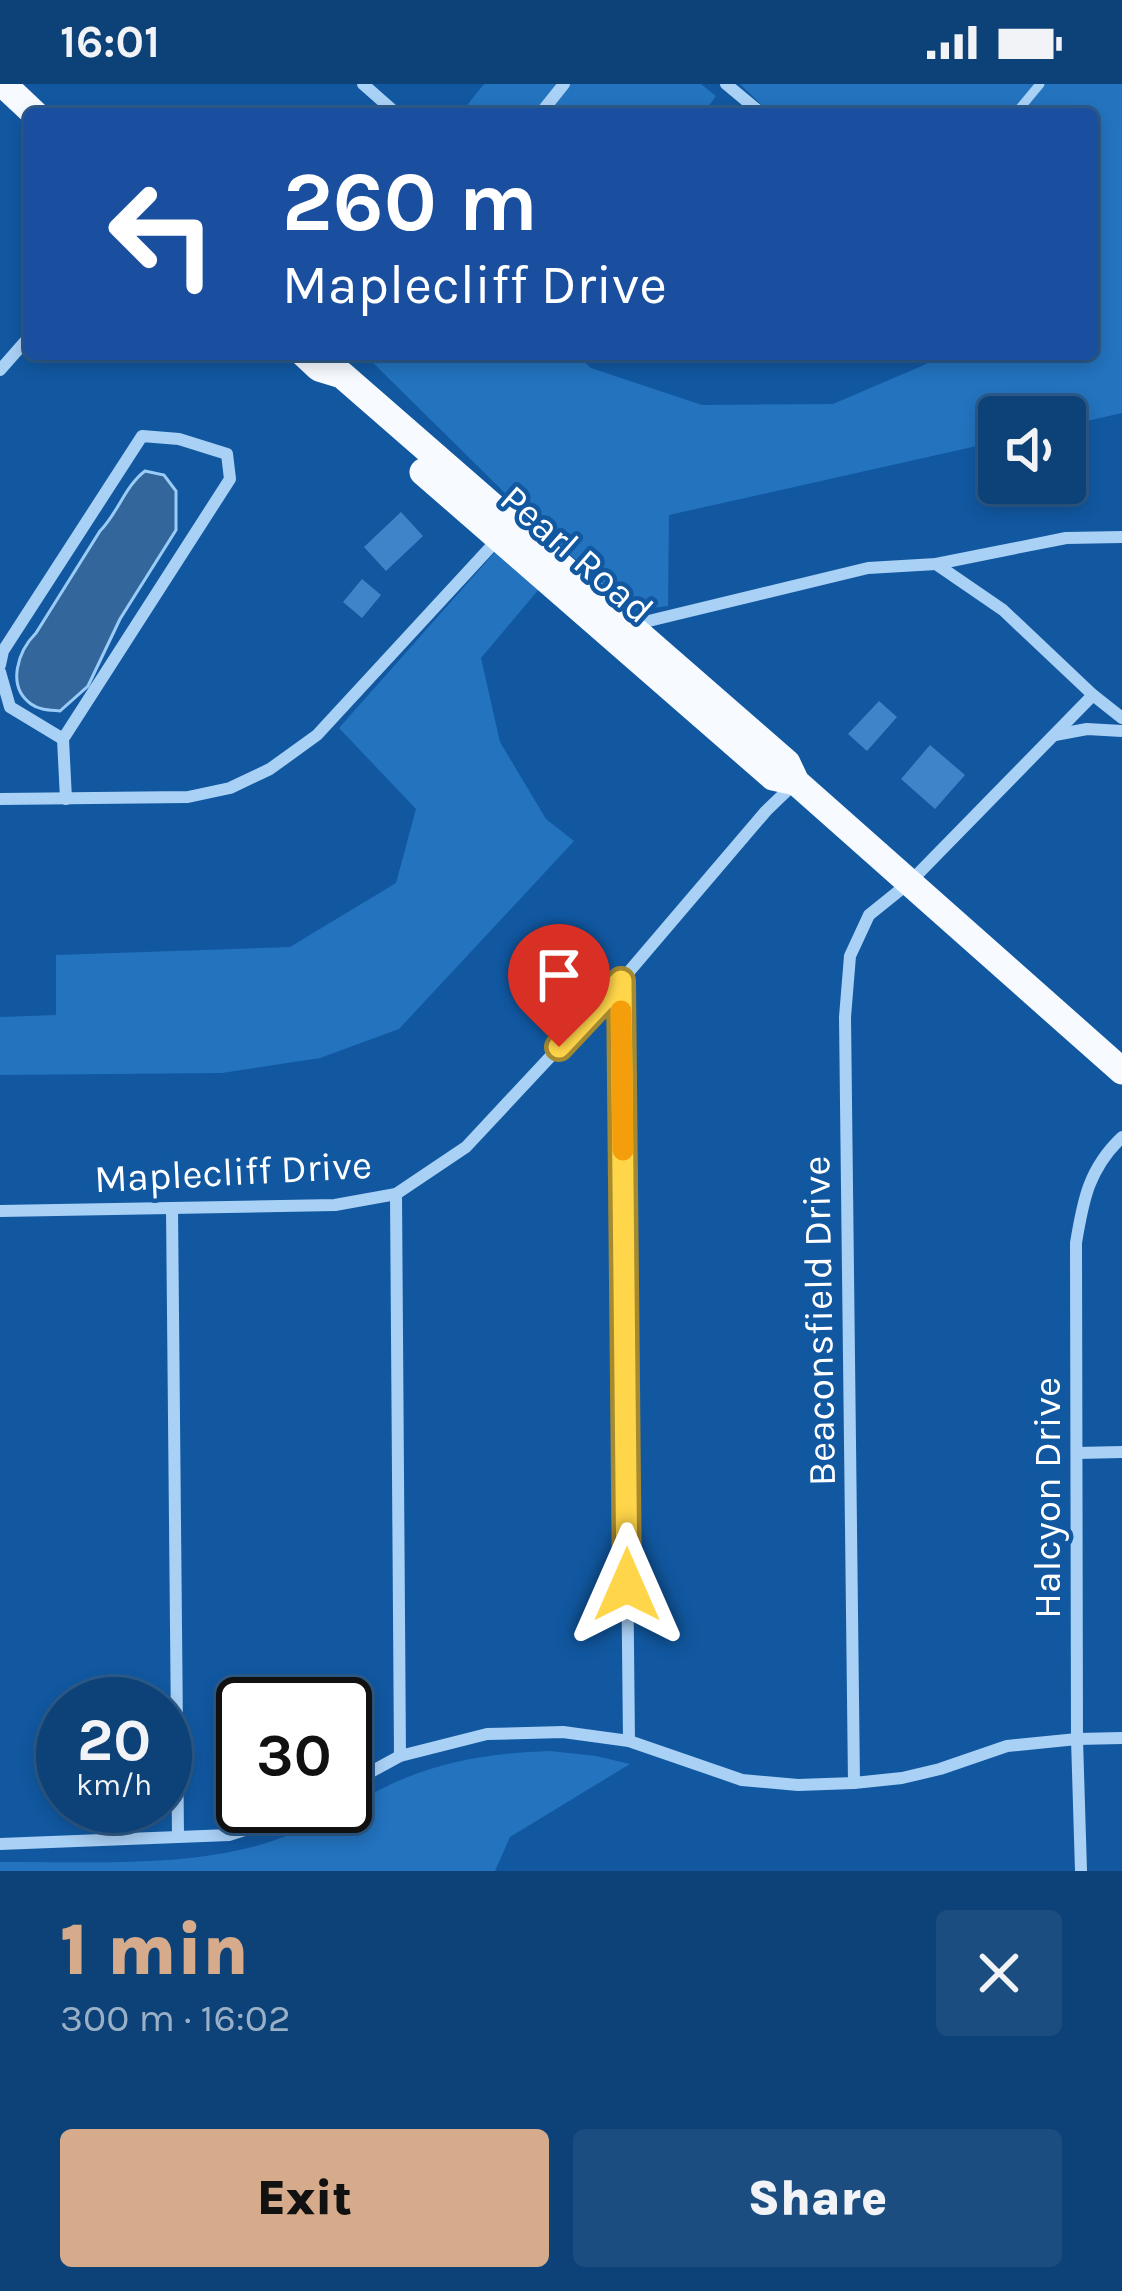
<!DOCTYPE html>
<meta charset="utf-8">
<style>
body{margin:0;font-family:Karla,sans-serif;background:#1b4d80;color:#f1f3f6;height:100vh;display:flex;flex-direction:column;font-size:45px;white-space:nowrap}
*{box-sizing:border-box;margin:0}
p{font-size:39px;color:#9ab0c6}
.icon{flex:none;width:66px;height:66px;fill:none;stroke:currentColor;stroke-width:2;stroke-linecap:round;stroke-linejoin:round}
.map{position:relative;height:1787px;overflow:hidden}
.drawer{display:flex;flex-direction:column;background:#0d4279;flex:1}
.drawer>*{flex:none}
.banner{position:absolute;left:24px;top:24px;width:1074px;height:252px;border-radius:12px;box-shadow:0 6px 18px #0003,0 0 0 3px #2d5b8a;background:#1a4fa0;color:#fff;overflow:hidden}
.tools{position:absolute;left:978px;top:312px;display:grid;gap:24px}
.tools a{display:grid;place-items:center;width:108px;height:108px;border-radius:12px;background:#0d4279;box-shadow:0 6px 18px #0003,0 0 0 3px #2d5b8a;font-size:60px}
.speed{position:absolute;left:36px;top:1593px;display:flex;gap:24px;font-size:60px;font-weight:700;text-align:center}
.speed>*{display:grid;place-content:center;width:156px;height:156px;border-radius:50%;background:#0d4279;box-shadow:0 6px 18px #0003,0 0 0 3px #2d5b8a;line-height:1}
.speed small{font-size:30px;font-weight:400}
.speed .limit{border:6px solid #111;border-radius:18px;background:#fff;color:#111}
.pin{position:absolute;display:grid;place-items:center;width:102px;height:102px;color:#fff;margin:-123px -51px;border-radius:50% 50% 50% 0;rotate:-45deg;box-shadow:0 0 12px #0007}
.pin .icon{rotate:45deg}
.me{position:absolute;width:132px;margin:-66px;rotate:0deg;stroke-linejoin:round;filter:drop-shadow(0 0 9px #0008)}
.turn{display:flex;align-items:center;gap:42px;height:252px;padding:0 60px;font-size:54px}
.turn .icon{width:156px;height:156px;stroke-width:2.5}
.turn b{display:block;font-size:84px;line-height:102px}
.round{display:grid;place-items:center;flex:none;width:126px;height:126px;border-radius:12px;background:#1b4d80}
.head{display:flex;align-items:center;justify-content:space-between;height:204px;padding:0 60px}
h1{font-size:72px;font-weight:800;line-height:90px;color:#d6ab8b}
.action{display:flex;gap:24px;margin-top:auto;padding:24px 60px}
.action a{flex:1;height:138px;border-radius:12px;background:#d6ab8b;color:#111;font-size:48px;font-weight:800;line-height:138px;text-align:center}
.action a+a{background:#1b4d80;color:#f1f3f6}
.status{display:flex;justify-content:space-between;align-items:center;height:84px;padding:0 60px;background:#0d4279;direction:ltr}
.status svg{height:33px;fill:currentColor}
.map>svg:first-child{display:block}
.green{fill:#2373bf}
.water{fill:#33669a;stroke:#9bccf8;stroke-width:3}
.building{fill:#3e84c9}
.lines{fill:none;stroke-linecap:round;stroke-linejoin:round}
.service{stroke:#a9d0f5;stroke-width:9}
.minor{stroke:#a9d0f5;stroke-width:12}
.primary{stroke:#f7fbff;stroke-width:27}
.route-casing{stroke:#a68a30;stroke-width:30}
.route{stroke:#ffd54a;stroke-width:21}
.slow{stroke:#f59e0b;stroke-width:21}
.labels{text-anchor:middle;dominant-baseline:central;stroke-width:9;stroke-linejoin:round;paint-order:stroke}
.street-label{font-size:39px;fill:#fff;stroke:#1158a1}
</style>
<div class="status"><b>16:01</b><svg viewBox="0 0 49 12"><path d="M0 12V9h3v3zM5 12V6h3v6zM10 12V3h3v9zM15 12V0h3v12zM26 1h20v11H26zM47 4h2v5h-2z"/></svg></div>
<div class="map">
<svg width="1122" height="1787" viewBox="0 0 1122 1787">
<rect width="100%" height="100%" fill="#1158a1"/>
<g class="green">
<path d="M484 0H701L716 12 703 30H460Z"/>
<path d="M740 0H1122V329L1065 342V333H999V357L669 431 668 522 631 527 517 421 364 270H576L591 284 702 321 833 320 924 281 940 270H1092V30H771Z"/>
<path d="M495 468 539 505 481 574 500 658 546 735 574 757 399 945 320 974 222 989 0 991V933L56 931V871L290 863 396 799 416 725 339 644Z"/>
<path d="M550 1667 596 1672 630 1680 510 1753 495 1787H0V1778C85 1777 173 1784 256 1762 311 1747 349 1719 398 1697 449 1675 495 1669 550 1667Z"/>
</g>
<path class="water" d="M145 387 164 391 176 407V446L120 535 88 602 60 627C50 626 39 626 31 620 6 602 18 567 36 549L100 447C118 429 125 402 145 387Z"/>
<g class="building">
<path d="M401 428 423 452 386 487 364 463Z"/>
<path d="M362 495 381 511 362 534 343 518Z"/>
<path d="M879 617 897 633 867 667 848 650Z"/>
<path d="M930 661 965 691 935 725 901 695Z"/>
</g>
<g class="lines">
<path class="service" d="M1015 30 1040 0"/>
<g class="minor">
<path d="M363 0 397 30"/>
<path d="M726 0 762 30"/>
<path d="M540 30 564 0"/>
<path d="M0 286 30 252"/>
<path d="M936 480 1003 526 1093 611 1122 634"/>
<path d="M632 541 868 484 936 480 1066 454 1122 453"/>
<path d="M0 581 3 567 142 352 179 355 227 370 230 395 63 655 66 715"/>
<path d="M0 588 10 623 63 655"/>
<path d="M1055 651 1087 645 1122 647"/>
<path d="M0 715 188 713 230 704 270 685 317 651 497 456"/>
<path d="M621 898 629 1657"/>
<path d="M396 1110 400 1672"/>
<path d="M172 1124 178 1752"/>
<path d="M0 1127 335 1121 396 1110 466 1063 621 897 766 727 794 700"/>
<path d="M1077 1369 1122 1368"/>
<path d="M854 1699 845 933 850 872 869 831 910 798 1093 611"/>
<path d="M345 1702 400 1672 487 1650 563 1648 629 1657 742 1696 798 1701 854 1699 902 1694 940 1685 1007 1662 1077 1655 1122 1654"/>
<path d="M0 1760 229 1751 295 1730 309 1722"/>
<path d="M1081 1787 1077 1655 1076 1159C1083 1116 1089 1084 1122 1053"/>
</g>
<g class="primary">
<path d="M3 0 35 30"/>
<path d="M304 270 319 284 342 291 787 679 796 698 1122 987"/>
<path d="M423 388 773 693 796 698"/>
</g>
</g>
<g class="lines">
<g class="route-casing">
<path id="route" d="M559 963 621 897 627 1501"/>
</g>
<use href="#route" class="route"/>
<path class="slow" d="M621 927 623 1066"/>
</g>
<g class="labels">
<g class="street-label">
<text transform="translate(577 470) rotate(41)">Pearl Road</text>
<text transform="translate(233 1088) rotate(-3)">Maplecliff Drive</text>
<text transform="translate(819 1237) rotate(-91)">Beaconsfield Drive</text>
<text transform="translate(1047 1414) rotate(-90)">Halcyon Drive</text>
</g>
</g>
</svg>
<div class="tools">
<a><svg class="icon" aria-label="sound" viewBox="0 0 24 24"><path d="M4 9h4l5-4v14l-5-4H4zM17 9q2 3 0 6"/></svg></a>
</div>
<div class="speed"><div>20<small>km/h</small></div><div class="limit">30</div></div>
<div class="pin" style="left:559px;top:963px;background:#d93025"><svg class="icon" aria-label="arrive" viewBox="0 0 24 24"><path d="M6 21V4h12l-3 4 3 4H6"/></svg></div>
<svg class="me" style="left:627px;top:1501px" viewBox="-20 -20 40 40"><path d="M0-17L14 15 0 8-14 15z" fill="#ffd54a" stroke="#fff" stroke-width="4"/></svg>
<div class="banner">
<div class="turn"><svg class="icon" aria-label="left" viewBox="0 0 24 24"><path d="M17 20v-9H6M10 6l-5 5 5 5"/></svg><div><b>260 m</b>Maplecliff Drive</div></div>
</div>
</div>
<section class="drawer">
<div class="head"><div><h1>1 min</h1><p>300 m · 16:02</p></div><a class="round"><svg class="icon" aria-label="close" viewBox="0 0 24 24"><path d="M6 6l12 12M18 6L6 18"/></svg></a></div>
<div class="action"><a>Exit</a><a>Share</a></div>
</section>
